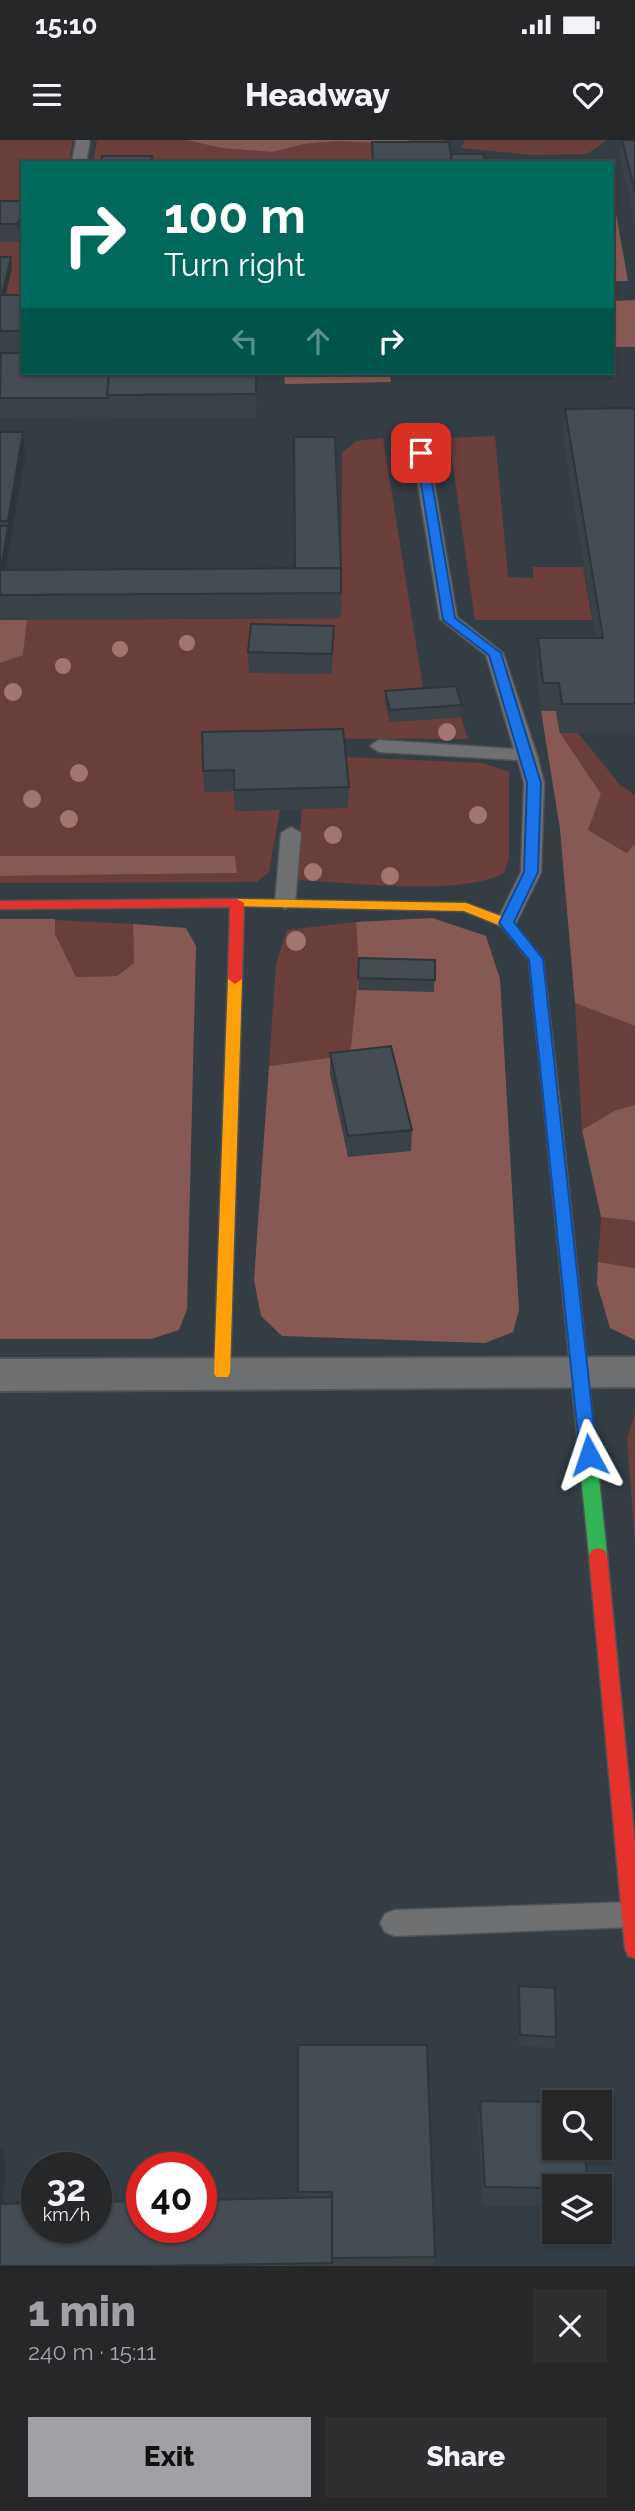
<!DOCTYPE html>
<meta charset="utf-8">
<style>
body{margin:0;font-family:Raleway,sans-serif;background:#2e2f30;color:#f1f3f6;height:100vh;display:flex;flex-direction:column;font-size:26px;white-space:nowrap}
*{box-sizing:border-box;margin:0}
p{font-size:23px;color:#a4a5a8}
.icon{flex:none;width:38px;height:38px;fill:none;stroke:currentColor;stroke-width:2;stroke-linecap:round;stroke-linejoin:round}
.map{position:relative;height:2126px;overflow:hidden}
.sheet{display:flex;flex-direction:column;background:#262728;flex:1}
.sheet>*{flex:none}
.banner{position:absolute;left:21px;top:21px;width:593px;height:214px;border-radius:0px;box-shadow:0 2px 5px #0004,0 0 0 2px #424445;background:#00695c;color:#fff;overflow:hidden}
.fabs{position:absolute;left:542px;top:1950px;display:grid;gap:14px}
.fabs a{display:grid;place-items:center;width:70px;height:70px;border-radius:0px;background:#262728;box-shadow:0 2px 5px #0004,0 0 0 2px #424445;font-size:35px}
.speed{position:absolute;left:21px;top:2012px;display:flex;gap:14px;font-size:35px;font-weight:700;text-align:center}
.speed>*{display:grid;place-content:center;width:91px;height:91px;border-radius:50%;background:#262728;box-shadow:0 2px 5px #0004,0 0 0 2px #424445;line-height:1}
.speed small{font-size:18px;font-weight:400}
.speed .limit{border:10px solid #d22;background:#fff;color:#111}
.pin{position:absolute;display:grid;place-items:center;width:60px;height:60px;color:#fff;margin:-30px;border-radius:14px;box-shadow:0 4px 10px #0006}
.me{position:absolute;width:77px;margin:-38px;rotate:355deg;stroke-linejoin:round;filter:drop-shadow(0 0 5px #0008)}
.turn{display:flex;align-items:center;gap:24px;height:147px;padding:0 28px;font-size:32px}
.turn .icon{width:91px;height:91px;stroke-width:2.5}
.turn b{display:block;font-size:49px;line-height:60px}
.lanes{display:flex;align-items:center;height:66px;padding:0 28px;background:#0003;justify-content:center;gap:35px;direction:ltr}
.lanes .off{opacity:.35}
.round{display:grid;place-items:center;flex:none;width:74px;height:74px;border-radius:0px;background:#2e2f30}
.headline{display:flex;align-items:center;justify-content:space-between;height:119px;padding:0 28px}
h1{font-size:42px;font-weight:800;line-height:52px;color:#9fa1a4}
.cta{display:flex;gap:14px;margin-top:auto;padding:14px 28px}
.cta a{flex:1;height:80px;border-radius:0px;background:#9fa1a4;color:#111;font-size:28px;font-weight:800;line-height:80px;text-align:center}
.cta a+a{background:#2e2f30;color:#f1f3f6}
.status{display:flex;justify-content:space-between;align-items:center;height:49px;padding:0 35px;background:#262728;direction:ltr}
.status svg{height:19px;fill:currentColor}
header{display:flex;justify-content:space-between;align-items:center;height:91px;padding:0 28px;background:#262728;font-size:32px;font-weight:800}
.map>svg:first-child{display:block}
.built{fill:#343d44;fill-rule:evenodd}
.green{fill:#6a3f3b}
.forest{fill:#865954}
.lines{fill:none;stroke-linecap:round;stroke-linejoin:round}
.lane-casing{stroke:#505254;stroke-width:3}
.street-casing{stroke:#505254;stroke-width:4}
.fast-casing{stroke:#505254;stroke-width:3}
.slow-casing{stroke:#505254;stroke-width:3}
.jam-casing{stroke:#505254;stroke-width:3}
.lane{fill:#6d6f71;fill-rule:evenodd}
.street{fill:#6d6f71;fill-rule:evenodd}
.fast{fill:#30b455;fill-rule:evenodd}
.slow{fill:#ff9f0a;fill-rule:evenodd}
.jam{fill:#e5322d;fill-rule:evenodd}
.tree{fill:#a37571}
.wall{fill:#3a4147}
.shaded-wall{fill:#2f3539}
.building{fill:#434c52;stroke:#2f3539;stroke-width:2}
.route{fill:#1a73e8;stroke:#114b97;stroke-width:2}
</style>
<div class="status"><b>15:10</b><svg viewBox="0 0 49 12"><path d="M0 12V9h3v3zM5 12V6h3v6zM10 12V3h3v9zM15 12V0h3v12zM26 1h20v11H26zM47 4h2v5h-2z"/></svg></div>
<header><svg class="icon" aria-label="menu" viewBox="0 0 24 24"><path d="M4 6h16M4 12h16M4 18h16"/></svg>Headway<svg class="icon" aria-label="heart" viewBox="0 0 24 24"><path d="M12 20l-8-8c-3-5 5-10 8-4 3-6 11-1 8 4z"/></svg></header>
<div class="map">
<svg width="635" height="2126" viewBox="0 0 635 2126">
<rect width="100%" height="100%" fill="#323436"/>
<path class="built" d="M0 0H635V2126H0ZM23 23H612V233H23ZM555 1962H600V2007H555ZM37 2028H96V2088H37ZM142 2028H201V2088H142ZM555 2046H600V2091H555Z"/>
<g class="green">
<path d="M0 0H73L69 23H23V179H0Z"/>
<path d="M97 0H187L221 8 273 12 304 4 338 1 411 5 409 0H445L448 23H93Z"/>
<path d="M465 0H607L587 14 533 15 461 8Z"/>
<path d="M495 296 508 437 533 438V427H583L592 480H475L449 298Z"/>
<path d="M383 298 425 560 385 563 390 582 461 577 468 599 205 598 204 652 234 651 235 671 280 670 269 732 257 742 0 743V736L236 733 234 716H0V523L23 514 27 480 341 478 342 313 356 301Z"/>
<path d="M560 593H578L620 645 635 655V704L628 713 588 690Z"/>
<path d="M344 617 483 623 509 632V717L504 733C461 757 349 742 296 740L302 669Z"/>
<path d="M55 780 133 784 134 823 117 836 75 837 55 794Z"/>
<path d="M356 782 359 830 350 915 269 926 276 824 287 790Z"/>
<path d="M575 863 635 886V965L616 970 582 990Z"/>
<path d="M601 1077 635 1081V1128L598 1122Z"/>
<path d="M635 1274V1402L627 1299Z"/>
</g>
<g class="forest">
<path d="M187 0H409L411 5 338 1 304 4 273 12 221 8Z"/>
<path d="M612 74H616L628 141H613Z"/>
<path d="M635 160V207H613V161Z"/>
<path d="M284 233H390L391 242 285 244Z"/>
<path d="M0 480H27L23 515 0 523Z"/>
<path d="M541 571H556L560 593 601 654 588 690 627 713 635 704V886L575 863 560 689Z"/>
<path d="M0 716H235L237 733 0 736Z"/>
<path d="M432 778 486 796 500 839 519 1170 513 1192 485 1203 282 1196 261 1176 254 1140 269 926 350 915 359 830 356 782Z"/>
<path d="M0 779H55V794L76 837 117 836 134 823 133 784 186 788 196 806 187 1169 179 1190 151 1199H0Z"/>
<path d="M635 965V1081L601 1077 582 990 616 970Z"/>
<path d="M598 1122 635 1128V1200L610 1188 597 1144Z"/>
</g>
<g class="lines">
<g class="lane-casing">
<g id="lane">
<path d="M76 0H90L86 23H72Z"/>
<path d="M421 308 429 313 457 477 503 513 537 615 544 643 541 732 516 783 506 789 496 783 521 732 524 643 518 620 379 612 370 606 379 600 514 609 486 515 440 479 413 313Z"/>
<path d="M291 687 301 693 295 763 285 769 275 763 281 693Z"/>
<path d="M635 1762V1786L632 1787 395 1796 385 1792 380 1783 385 1774 395 1770Z"/>
</g>
</g>
<g class="street-casing">
<path id="street" d="M635 1217V1247L0 1251V1219Z"/>
</g>
<g class="fast-casing">
<path id="fast" d="M552 961 560 966 607 1415 604 1420 598 1422 592 1420 589 1415 544 966Z"/>
</g>
<g class="slow-casing">
<g id="slow">
<path d="M237 759 466 763 511 780 543 819 560 966 557 970 552 971 544 966 529 820 501 786 464 771 232 766 230 763 232 760Z"/>
<path d="M235 834 242 839 230 1233 228 1237H216L214 1233 228 839Z"/>
</g>
</g>
<g class="jam-casing">
<g id="jam">
<path d="M237 759 244 763 242 839 235 844 228 839 230 767 0 769V761Z"/>
<path d="M598 1408 604 1410 607 1415 635 1704V1818L628 1816 625 1809 589 1415 592 1410Z"/>
</g>
</g>
<use href="#lane" class="lane"/>
<use href="#street" class="street"/>
<use href="#fast" class="fast"/>
<use href="#slow" class="slow"/>
<use href="#jam" class="jam"/>
</g>
<g class="tree">
<circle cx="187" cy="503" r="8"/>
<circle cx="120" cy="509" r="8"/>
<circle cx="63" cy="526" r="8"/>
<circle cx="13" cy="552" r="9"/>
<circle cx="447" cy="592" r="9"/>
<circle cx="79" cy="633" r="9"/>
<circle cx="32" cy="659" r="9"/>
<circle cx="478" cy="675" r="9"/>
<circle cx="69" cy="679" r="9"/>
<circle cx="333" cy="695" r="9"/>
<circle cx="313" cy="732" r="9"/>
<circle cx="390" cy="736" r="9"/>
<circle cx="296" cy="801" r="10"/>
</g>
<g class="wall">
<path d="M621 0H635V82L620 18Z"/>
<path d="M0 61H23V92L20 102H0Z"/>
<path d="M0 117H11L12 128 5 155H23V233H257L256 278 109 279V277L0 278Z"/>
<path d="M635 268V593H560L556 571H541L536 527 538 498H596L563 296 565 269Z"/>
<path d="M0 292 25 317 6 430 341 428V478L0 480Z"/>
<path d="M334 486 332 534 249 533 248 512Z"/>
<path d="M385 551 462 565 461 577 390 582 385 563Z"/>
<path d="M202 592 349 647 348 668 235 671 234 651 204 652Z"/>
<path d="M359 818 435 820 434 852 358 850Z"/>
<path d="M330 913 412 990 411 1011 348 1017 330 934Z"/>
<path d="M519 1846 556 1897 555 1908 519 1906 518 1857Z"/>
<path d="M298 1905 435 2117 434 2126H0V2009L6 2027 3 2064 298 2058Z"/>
<path d="M480 1961 555 2046V2066H483L478 1980Z"/>
</g>
<g class="shaded-wall">
<path d="M23 68V92L20 102 18 84Z"/>
<path d="M11 117 12 128 4 162 3 151Z"/>
<path d="M23 292 25 317 3 448 1 428 8 386V381Z"/>
<path d="M2 2009 6 2027 1 2082 0 2075V2037Z"/>
</g>
<g class="building">
<path d="M622 0H635V51Z"/>
<path d="M372 2H449L452 23H373Z"/>
<path d="M451 14H484L485 23H452Z"/>
<path d="M102 16H152V23H101Z"/>
<path d="M0 61H23V68L18 84H0Z"/>
<path d="M0 117H11L3 151H0Z"/>
<rect x="0" y="155" width="23" height="36"/>
<path d="M1 213H23V233H109L108 258H0Z"/>
<path d="M109 233H256V254L107 255Z"/>
<path d="M635 268V564H562L559 543H543L538 498H603L565 269Z"/>
<path d="M0 292H23L8 381H0Z"/>
<path d="M294 297H335L341 428 295 429Z"/>
<path d="M0 386H8L1 428H0Z"/>
<path d="M341 428V453L0 455V430Z"/>
<path d="M251 484 334 486 332 514 248 512Z"/>
<path d="M456 546 462 565 390 570 385 551Z"/>
<path d="M343 589 349 647 234 650V630L203 631 202 592Z"/>
<path d="M359 818 435 820V840L358 838Z"/>
<path d="M391 906 412 990 348 996 330 913Z"/>
<path d="M519 1846 555 1848 556 1897 520 1895Z"/>
<path d="M298 1905H427L435 2117 332 2118V2052H298Z"/>
<path d="M480 1961 555 1962V2007H585L587 2046H555V2048L485 2047Z"/>
<path d="M0 2009H2L0 2037Z"/>
<path d="M332 2057V2123L142 2126H0V2064L37 2063V2088H96V2062L142 2061V2088H201V2060Z"/>
</g>
<path class="route" d="M421 309 427 313 455 478 501 513 541 643 538 732 514 782 543 819 597 1315 589 1322 580 1315 529 820 499 783 524 732 527 643 489 515 443 480 416 313Z"/>
</svg>
<div class="fabs">
<a><svg class="icon" aria-label="search" viewBox="0 0 24 24"><circle cx="10" cy="10" r="6"/><path d="M15 15l6 6"/></svg></a>
<a><svg class="icon" aria-label="layers" viewBox="0 0 24 24"><path d="M12 4l9 5-9 5-9-5zM3 14l9 5 9-5"/></svg></a>
</div>
<div class="speed"><div>32<small>km/h</small></div><div class="limit">40</div></div>
<div class="pin" style="left:421px;top:313px;background:#d93025"><svg class="icon" aria-label="arrive" viewBox="0 0 24 24"><path d="M6 21V4h12l-3 4 3 4H6"/></svg></div>
<svg class="me" style="left:589px;top:1315px" viewBox="-20 -20 40 40"><path d="M0-17L14 15 0 8-14 15z" fill="#1a73e8" stroke="#fff" stroke-width="4"/></svg>
<div class="banner">
<div class="turn"><svg class="icon" aria-label="right" viewBox="0 0 24 24"><path d="M7 20v-9h11M14 6l5 5-5 5"/></svg><div><b>100 m</b>Turn right</div></div>
<div class="lanes"><svg class="icon off" aria-label="left" viewBox="0 0 24 24"><path d="M17 20v-9H6M10 6l-5 5 5 5"/></svg><svg class="icon off" aria-label="ahead" viewBox="0 0 24 24"><path d="M12 20V5M6 11l6-6 6 6"/></svg><svg class="icon" aria-label="right" viewBox="0 0 24 24"><path d="M7 20v-9h11M14 6l5 5-5 5"/></svg></div>
</div>
</div>
<section class="sheet">
<div class="headline"><div><h1>1 min</h1><p>240 m · 15:11</p></div><a class="round"><svg class="icon" aria-label="close" viewBox="0 0 24 24"><path d="M6 6l12 12M18 6L6 18"/></svg></a></div>
<div class="cta"><a>Exit</a><a>Share</a></div>
</section>
